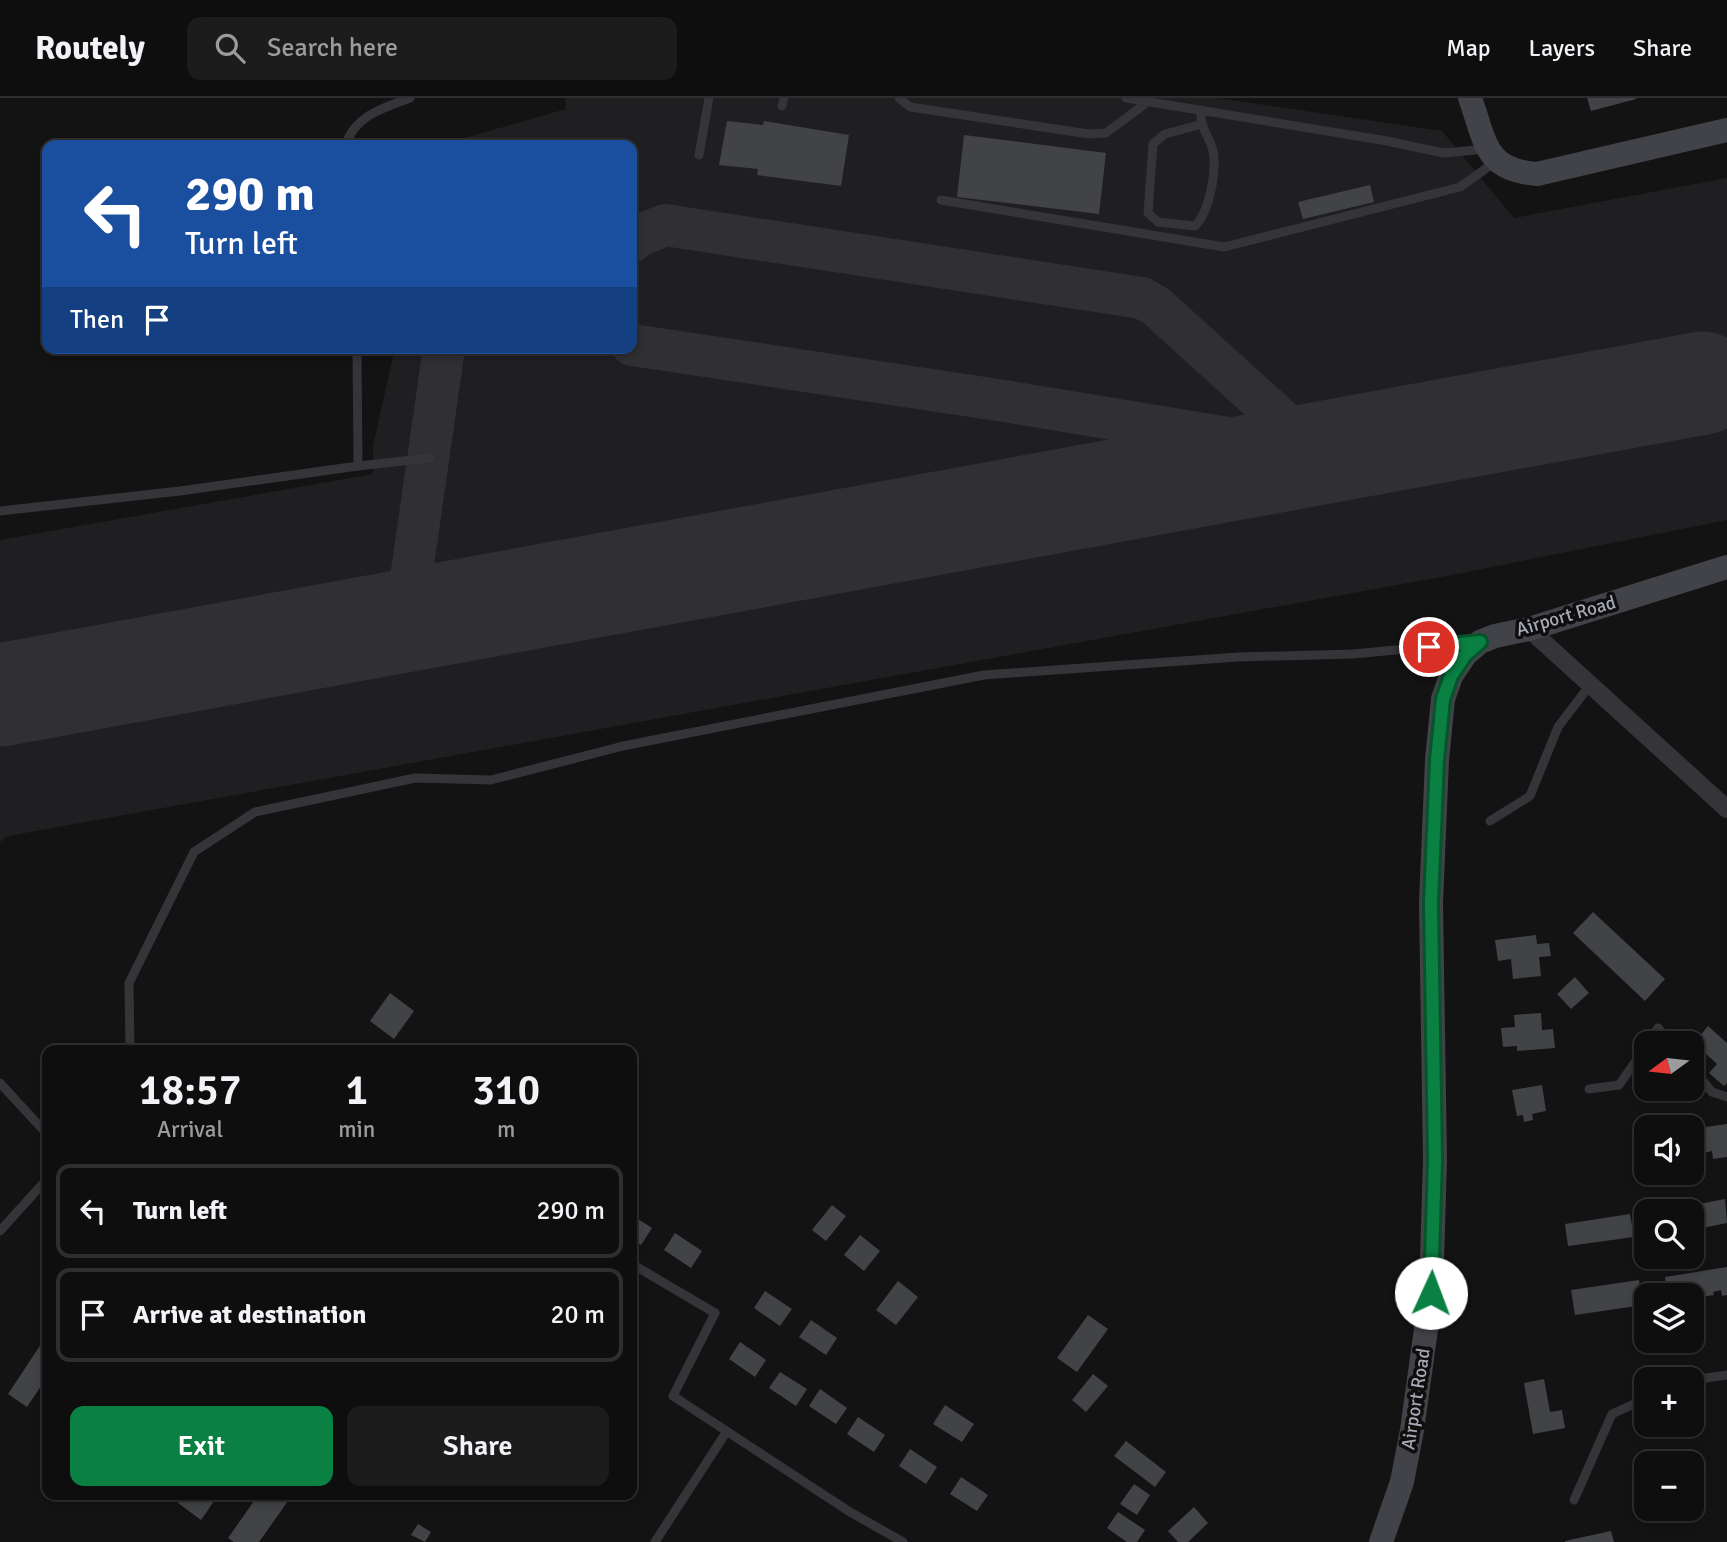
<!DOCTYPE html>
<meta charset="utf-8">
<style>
body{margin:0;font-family:Signika,sans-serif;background:#1c1c1d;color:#f1f3f6;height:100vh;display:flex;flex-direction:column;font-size:26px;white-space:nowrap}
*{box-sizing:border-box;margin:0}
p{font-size:23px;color:#9b9c9e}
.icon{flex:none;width:38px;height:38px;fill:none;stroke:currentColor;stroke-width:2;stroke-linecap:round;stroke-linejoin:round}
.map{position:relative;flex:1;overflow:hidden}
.panel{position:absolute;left:42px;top:947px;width:595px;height:455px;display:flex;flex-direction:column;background:#0e0e0f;border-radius:14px;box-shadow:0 4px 10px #0003,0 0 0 2px #2e2e2f}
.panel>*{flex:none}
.guide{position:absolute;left:42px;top:42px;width:595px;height:214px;border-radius:14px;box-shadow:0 4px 10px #0003,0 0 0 2px #2e2e2f;background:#1a4fa0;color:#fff;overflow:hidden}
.needle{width:46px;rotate:255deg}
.fabs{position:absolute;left:1634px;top:933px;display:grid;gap:14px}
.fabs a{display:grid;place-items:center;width:70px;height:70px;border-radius:14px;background:#0e0e0f;box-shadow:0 4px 10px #0003,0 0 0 2px #2e2e2f;font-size:35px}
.pin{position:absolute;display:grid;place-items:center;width:60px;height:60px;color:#fff;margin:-30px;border:4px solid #fff;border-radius:50%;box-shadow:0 2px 7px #0007}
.me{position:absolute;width:77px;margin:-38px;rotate:2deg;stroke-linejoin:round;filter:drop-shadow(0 0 5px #0008)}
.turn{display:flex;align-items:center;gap:24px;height:147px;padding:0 28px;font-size:32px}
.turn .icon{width:91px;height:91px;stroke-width:2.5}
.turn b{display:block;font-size:49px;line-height:60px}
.then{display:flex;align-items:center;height:66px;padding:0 28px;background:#0003;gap:14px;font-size:26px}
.eta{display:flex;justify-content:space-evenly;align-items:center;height:119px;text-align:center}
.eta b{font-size:42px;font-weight:600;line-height:49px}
.action{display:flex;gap:14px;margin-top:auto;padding:14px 28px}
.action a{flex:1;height:80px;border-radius:14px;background:#0b8043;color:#fff;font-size:28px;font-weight:600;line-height:80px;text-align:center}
.action a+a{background:#1c1c1d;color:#f1f3f6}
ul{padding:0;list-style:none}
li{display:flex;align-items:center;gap:21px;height:94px;margin:0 14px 10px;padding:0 14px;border:4px solid #2e2e2f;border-radius:14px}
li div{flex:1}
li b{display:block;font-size:26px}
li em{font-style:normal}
header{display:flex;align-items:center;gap:42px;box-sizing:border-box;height:98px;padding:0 35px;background:#0e0e0f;border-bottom:2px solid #2e2e2f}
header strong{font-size:33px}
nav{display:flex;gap:38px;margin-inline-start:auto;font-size:24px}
.search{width:490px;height:63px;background:#1c1c1d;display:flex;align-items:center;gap:18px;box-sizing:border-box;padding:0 24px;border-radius:14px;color:#9b9c9e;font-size:26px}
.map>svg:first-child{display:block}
.built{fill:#1f1f21}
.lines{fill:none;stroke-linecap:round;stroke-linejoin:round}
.taxiway{stroke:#303034;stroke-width:42}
.runway{stroke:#303034;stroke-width:103}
.building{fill:#424347}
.service{stroke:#343439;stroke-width:9}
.minor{stroke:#343439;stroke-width:18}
.secondary{stroke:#424348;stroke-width:24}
.route-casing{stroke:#07532c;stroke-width:18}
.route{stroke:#0b8043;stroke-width:12}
.labels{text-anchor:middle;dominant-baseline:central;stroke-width:7;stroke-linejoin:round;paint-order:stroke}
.street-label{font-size:19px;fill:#a6a8b3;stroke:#0e0e0f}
</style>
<header>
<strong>Routely</strong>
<div class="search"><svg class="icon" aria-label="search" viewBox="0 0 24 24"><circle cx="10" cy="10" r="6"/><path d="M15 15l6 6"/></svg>Search here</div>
<nav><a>Map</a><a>Layers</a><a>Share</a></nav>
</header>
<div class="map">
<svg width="1727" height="1444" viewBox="0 0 1727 1444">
<rect width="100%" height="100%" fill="#131314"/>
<path class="built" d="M565 0H1217L1442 33 1514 120 1727 80V422L1452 477 8 738 0 744V442L373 376V348L395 250H632V47H440L566 11Z"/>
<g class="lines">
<g class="taxiway">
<path d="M632 144 636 139 665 127 1142 200 1156 208 1318 355"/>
<path d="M632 247 998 302 1318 355"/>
<path d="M405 522 444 250"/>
</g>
<path class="runway" d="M0 597 1703 285"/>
</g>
<g class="building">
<path d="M1587 0H1636V1L1591 13Z"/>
<path d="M727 23 763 27 764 23 849 37 841 88 757 77 758 71 719 67Z"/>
<path d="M964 37 1106 55 1099 116 957 99Z"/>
<path d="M1370 87 1374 104 1303 121 1298 104Z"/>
<path d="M1593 814 1665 881 1645 903 1573 835Z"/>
<path d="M1536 837 1537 846 1549 845 1551 858 1539 859 1541 878 1513 881 1511 861 1498 863 1495 842Z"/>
<path d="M1575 879 1589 895 1571 911 1557 896Z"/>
<path d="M390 895 414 913 394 941 370 923Z"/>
<path d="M1541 915 1542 932 1553 931 1555 950 1517 953V948L1503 949 1501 930 1515 929 1514 917Z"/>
<path d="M1708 928 1727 945V985L1724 988 1709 975 1717 966 1694 945Z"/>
<path d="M1542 987 1546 1013 1532 1016 1533 1022 1524 1024 1523 1017 1517 1018 1512 992Z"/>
<path d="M1727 1026V1059L1713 1061 1712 1053 1704 1055 1705 1062 1692 1064V1031Z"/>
<path d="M1642 1038H1647V1063H1645Z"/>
<path d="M1725 1101 1727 1125 1692 1132V1113H1663Z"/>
<path d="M832 1107 846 1118 826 1143 812 1132Z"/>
<path d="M1630 1116 1634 1139 1568 1148 1565 1126Z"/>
<path d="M632 1117 652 1130 641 1147 632 1141Z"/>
<path d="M675 1135 702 1153 691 1170 664 1152Z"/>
<path d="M860 1137 880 1153 864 1173 844 1157Z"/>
<path d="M1727 1169V1197L1722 1198 1721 1192 1713 1194 1714 1197 1694 1200V1197H1668L1665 1179Z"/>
<path d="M1639 1182 1643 1207 1575 1217 1571 1192Z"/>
<path d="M898 1183 918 1199 896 1227 876 1212Z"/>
<path d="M765 1193 792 1211 780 1228 754 1210Z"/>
<path d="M1088 1217 1108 1231 1077 1274 1057 1260Z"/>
<path d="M811 1222 837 1240 826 1257 799 1239Z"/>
<path d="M47 1237V1279L27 1309 8 1296Z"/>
<path d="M740 1244 766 1262 755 1279 729 1261Z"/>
<path d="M780 1274 807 1291 796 1308 769 1290Z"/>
<path d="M1093 1276 1108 1288 1086 1314 1072 1302Z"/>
<path d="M1544 1281 1550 1314 1562 1312 1565 1330 1533 1336 1524 1285Z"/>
<path d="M820 1291 847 1310 836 1326 809 1308Z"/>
<path d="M945 1307 974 1326 962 1344 933 1326Z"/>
<path d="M858 1319 885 1337 874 1354 847 1336Z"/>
<path d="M1126 1343 1166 1374 1155 1389 1114 1358Z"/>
<path d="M910 1351 937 1369 926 1386 899 1368Z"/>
<path d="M961 1379 988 1397 977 1413 950 1396Z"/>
<path d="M1134 1386 1150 1397 1137 1417 1120 1406Z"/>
<path d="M184 1396H219L201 1422 178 1405Z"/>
<path d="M259 1396H293L259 1444H234L228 1440Z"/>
<path d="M1194 1409 1208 1425 1188 1444H1178L1168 1433Z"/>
<path d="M1118 1414 1145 1432 1137 1444H1127L1107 1430Z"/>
<path d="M418 1426 431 1434 425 1444 411 1437Z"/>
<path d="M1611 1433 1614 1444H1565V1443Z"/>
</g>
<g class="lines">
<g class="service">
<path d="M899 0 910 9 1089 36 1106 35 1149 3"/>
<path d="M1126 0 1387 43 1443 55 1488 51"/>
<path d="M782 8 784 0"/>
<path d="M1199 27 1165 36 1153 46 1148 115 1158 124 1195 128C1209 114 1215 80 1214 59 1213 40 1199 33 1201 12"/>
<path d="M346 47C354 18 385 9 410 0"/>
<path d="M699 57 709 0"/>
<path d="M941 102 1224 149 1460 89 1495 64"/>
<path d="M357 250 358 368 430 360"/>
<path d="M0 413 180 393 358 368"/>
<path d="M1490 723 1530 698 1558 629 1590 587"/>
<path d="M1648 945 1658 930 1671 945"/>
<path d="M130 952 129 885 194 754 255 714 415 680 491 682 623 648 984 577 1238 559 1353 556 1470 545"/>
<path d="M1692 970 1712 994 1727 999"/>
<path d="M0 985 47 1036"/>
<path d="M1589 991 1619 987 1647 947"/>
<path d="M0 1133 47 1081"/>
<path d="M632 1166 715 1215 673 1298 850 1414 903 1444"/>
<path d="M1692 1282 1727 1277"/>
<path d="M1574 1402 1612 1316 1647 1300"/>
<path d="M655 1444 727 1333"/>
</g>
<path class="minor" d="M1529 531 1727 711"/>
<g class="secondary">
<path d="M1470 0C1486 44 1484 72 1537 76L1727 32"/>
<path d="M1381 1444 1402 1384 1412 1332 1431 1195 1435 1062 1431 805 1437 662 1443 601 1451 578 1465 557 1480 544 1495 538 1529 531 1727 469"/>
</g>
</g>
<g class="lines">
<g class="route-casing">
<path id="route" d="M1429 549 1480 544 1465 557 1451 578 1443 601 1437 662 1431 805 1435 1062 1431 1195"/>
</g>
<use href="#route" class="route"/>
</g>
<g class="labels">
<g class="street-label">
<text transform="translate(1566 518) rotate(-16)">Airport Road</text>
<text transform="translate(1416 1301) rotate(-81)">Airport Road</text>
</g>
</g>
</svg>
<div class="fabs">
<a><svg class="needle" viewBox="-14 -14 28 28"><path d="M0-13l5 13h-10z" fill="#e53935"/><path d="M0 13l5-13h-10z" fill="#9b9c9e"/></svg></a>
<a><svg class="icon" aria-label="sound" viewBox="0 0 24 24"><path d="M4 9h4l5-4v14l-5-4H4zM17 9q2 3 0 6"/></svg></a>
<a><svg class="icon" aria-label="search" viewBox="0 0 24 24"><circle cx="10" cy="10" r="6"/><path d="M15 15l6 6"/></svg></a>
<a><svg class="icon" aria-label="layers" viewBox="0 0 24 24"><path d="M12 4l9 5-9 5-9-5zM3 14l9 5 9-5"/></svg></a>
<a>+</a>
<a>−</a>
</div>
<div class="pin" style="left:1429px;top:549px;background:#d93025"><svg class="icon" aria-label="arrive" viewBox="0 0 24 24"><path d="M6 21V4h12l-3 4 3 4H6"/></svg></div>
<svg class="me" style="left:1431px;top:1195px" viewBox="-20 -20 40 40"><circle r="19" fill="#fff"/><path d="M0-13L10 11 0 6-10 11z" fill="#0b8043"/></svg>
<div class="guide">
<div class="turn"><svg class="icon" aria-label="left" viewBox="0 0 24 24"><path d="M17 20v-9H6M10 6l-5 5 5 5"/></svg><div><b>290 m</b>Turn left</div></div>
<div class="then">Then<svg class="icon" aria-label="arrive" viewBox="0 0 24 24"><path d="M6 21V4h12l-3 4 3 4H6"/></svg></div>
</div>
<section class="panel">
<div class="eta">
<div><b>18:57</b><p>Arrival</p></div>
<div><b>1</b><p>min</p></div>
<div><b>310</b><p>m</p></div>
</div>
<ul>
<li><svg class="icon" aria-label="left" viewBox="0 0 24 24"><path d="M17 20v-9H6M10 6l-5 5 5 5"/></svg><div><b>Turn left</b></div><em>290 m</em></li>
<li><svg class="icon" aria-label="arrive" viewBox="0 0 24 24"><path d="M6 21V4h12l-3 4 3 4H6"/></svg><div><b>Arrive at destination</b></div><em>20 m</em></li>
</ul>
<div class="action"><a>Exit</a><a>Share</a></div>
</section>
</div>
